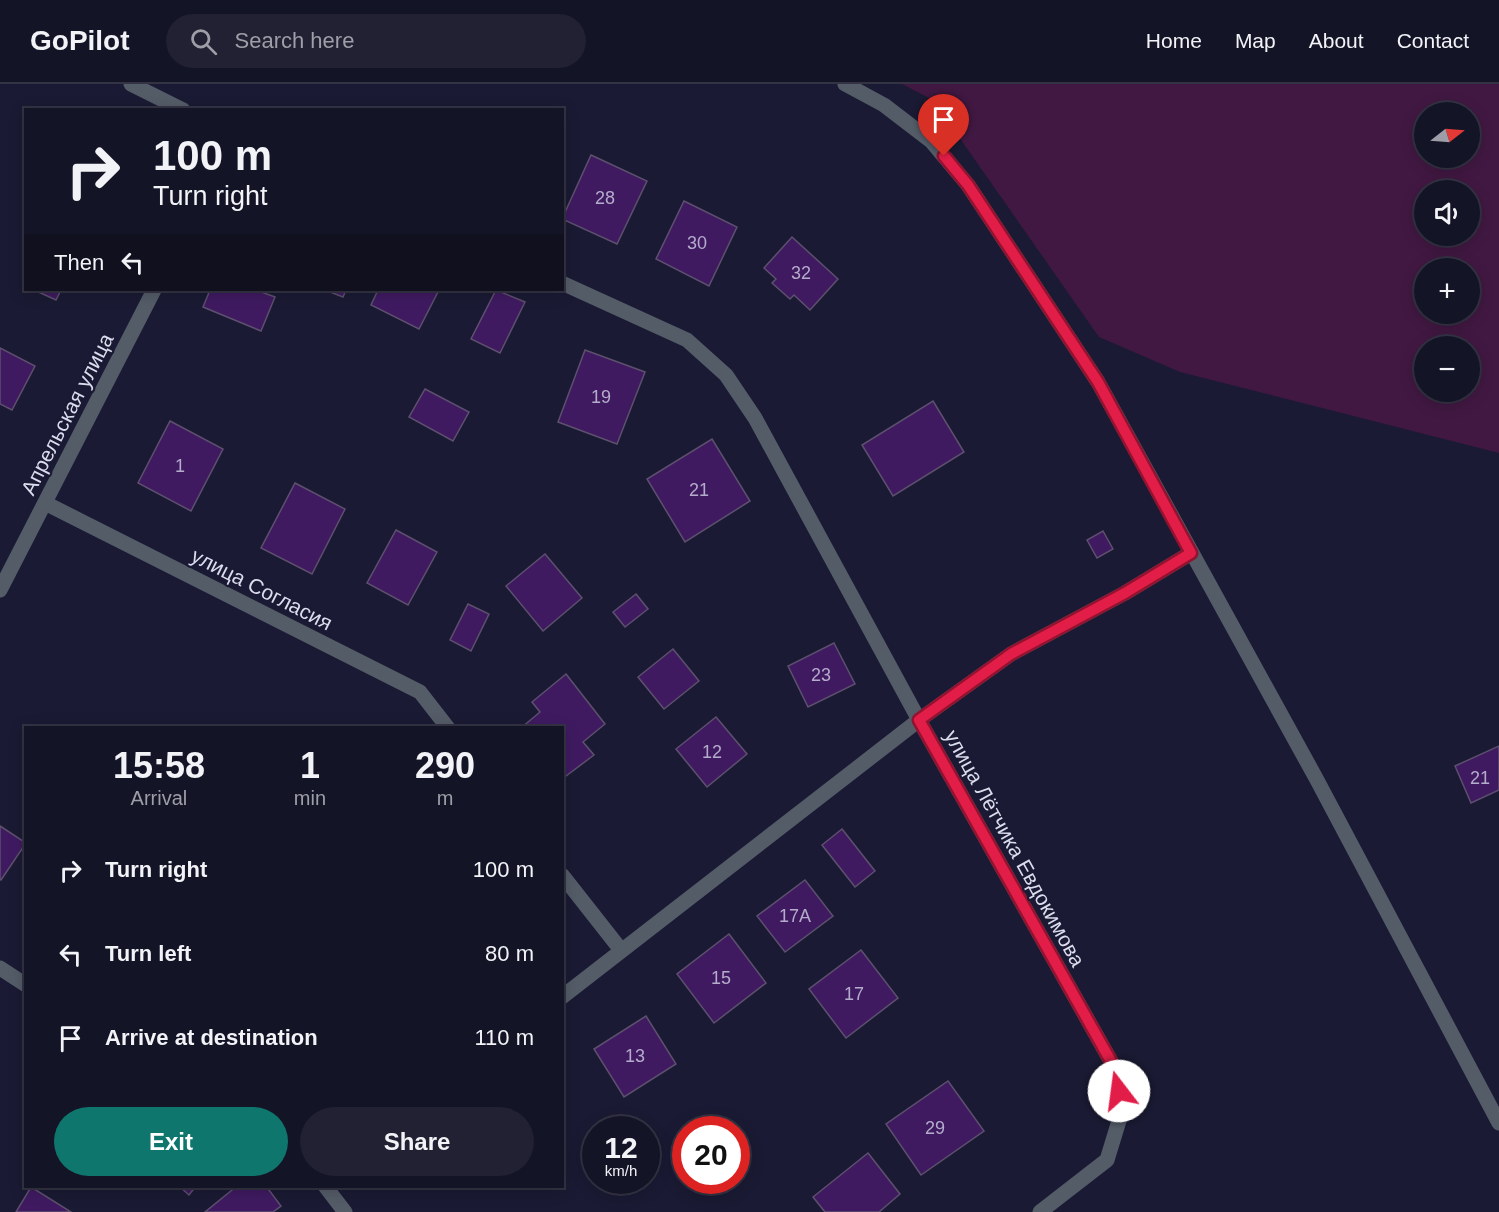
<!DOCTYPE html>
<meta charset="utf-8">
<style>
body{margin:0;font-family:Arial,sans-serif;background:#212133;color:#f1f3f6;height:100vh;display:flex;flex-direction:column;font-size:22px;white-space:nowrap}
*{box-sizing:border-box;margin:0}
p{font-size:20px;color:#9d9ea7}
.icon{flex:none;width:33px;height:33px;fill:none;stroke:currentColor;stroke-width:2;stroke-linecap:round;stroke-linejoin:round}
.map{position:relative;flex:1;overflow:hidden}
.panel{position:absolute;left:24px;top:642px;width:540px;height:462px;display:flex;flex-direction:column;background:#141427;border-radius:0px;box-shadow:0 3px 15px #0003,0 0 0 2px #334}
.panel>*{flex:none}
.hud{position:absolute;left:24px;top:24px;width:540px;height:183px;border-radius:0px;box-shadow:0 3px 15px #0003,0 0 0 2px #334;background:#141427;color:#f1f3f6;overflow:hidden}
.needle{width:39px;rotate:73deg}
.fabs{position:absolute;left:1414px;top:18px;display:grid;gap:12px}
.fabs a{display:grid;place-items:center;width:66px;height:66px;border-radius:50%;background:#141427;box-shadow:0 3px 15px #0003,0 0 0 2px #334;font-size:30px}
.speed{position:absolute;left:582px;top:1032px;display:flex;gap:12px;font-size:30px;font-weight:700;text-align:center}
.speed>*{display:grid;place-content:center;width:78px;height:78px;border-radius:50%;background:#141427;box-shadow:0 3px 15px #0003,0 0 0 2px #334;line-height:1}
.speed small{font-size:15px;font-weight:400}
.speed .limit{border:9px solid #d22;background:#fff;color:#111}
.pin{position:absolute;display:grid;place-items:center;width:51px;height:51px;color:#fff;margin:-62px -26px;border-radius:50% 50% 50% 0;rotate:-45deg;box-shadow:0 0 6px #0007}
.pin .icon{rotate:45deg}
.me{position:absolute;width:66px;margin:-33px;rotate:345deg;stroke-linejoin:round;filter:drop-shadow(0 0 4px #0008)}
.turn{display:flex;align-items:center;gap:21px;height:126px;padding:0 30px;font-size:27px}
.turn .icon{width:78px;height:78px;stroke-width:2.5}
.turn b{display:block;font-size:42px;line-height:51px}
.then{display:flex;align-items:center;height:57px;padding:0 30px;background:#0003;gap:12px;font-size:22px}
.eta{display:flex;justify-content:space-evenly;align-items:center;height:102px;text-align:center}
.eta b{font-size:36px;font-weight:600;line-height:42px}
.action{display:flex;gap:12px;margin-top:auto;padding:12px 30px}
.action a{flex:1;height:69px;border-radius:36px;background:#0f766e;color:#fff;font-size:24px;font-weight:600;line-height:69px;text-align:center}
.action a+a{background:#212133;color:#f1f3f6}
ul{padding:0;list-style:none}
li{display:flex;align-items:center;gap:18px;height:84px;padding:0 30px}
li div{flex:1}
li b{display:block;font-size:22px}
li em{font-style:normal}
header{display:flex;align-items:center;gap:36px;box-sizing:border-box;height:84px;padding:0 30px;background:#141427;border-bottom:2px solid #334}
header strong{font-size:28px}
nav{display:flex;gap:33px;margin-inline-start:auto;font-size:21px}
.search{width:420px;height:54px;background:#212133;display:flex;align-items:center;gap:15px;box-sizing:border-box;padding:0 21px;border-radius:33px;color:#9d9ea7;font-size:22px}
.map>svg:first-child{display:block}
.green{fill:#411842;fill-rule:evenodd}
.building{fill:#3f1a61;stroke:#5d506d;stroke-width:1.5}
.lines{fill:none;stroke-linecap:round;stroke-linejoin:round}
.service{stroke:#545c68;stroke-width:15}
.tertiary{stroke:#545c68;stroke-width:15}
.route-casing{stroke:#92132f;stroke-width:15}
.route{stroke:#e11d48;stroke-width:10}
.labels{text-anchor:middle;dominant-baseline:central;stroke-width:4.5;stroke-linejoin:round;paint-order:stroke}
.number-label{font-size:18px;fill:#b4accb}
.street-label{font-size:21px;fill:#dbddee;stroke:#1a1a34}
</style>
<header>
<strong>GoPilot</strong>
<div class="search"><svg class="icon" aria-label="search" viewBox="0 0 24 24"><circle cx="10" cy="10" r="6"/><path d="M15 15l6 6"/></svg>Search here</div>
<nav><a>Home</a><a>Map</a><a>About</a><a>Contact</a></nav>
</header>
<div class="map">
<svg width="1499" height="1128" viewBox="0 0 1499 1128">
<rect width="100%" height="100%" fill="#1a1a34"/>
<path class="green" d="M902 0H1499V369L1180 288 1099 253 933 16ZM1425 28H1470V74H1425ZM1425 106H1470V152H1425ZM1425 184H1470V230H1425ZM1425 262H1470V308H1425Z"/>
<g class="building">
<path d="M591 71 647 97 617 160 562 135Z"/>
<path d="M684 117 737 143 709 202 656 175Z"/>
<path d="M792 153 838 195 810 226 794 211 790 215 772 199 776 195 764 184Z"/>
<path d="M34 206H61L56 216Z"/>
<path d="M210 206H256L275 213 261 247 203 223Z"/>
<path d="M325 206H346L343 213Z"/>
<path d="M378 206H439L419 245 371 221Z"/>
<path d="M496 206 525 218 500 269 471 255Z"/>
<path d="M0 264 35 282 12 326 0 320Z"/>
<path d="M585 266 645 288 617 360 558 338Z"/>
<path d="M425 305 469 328 453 357 409 333Z"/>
<path d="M933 317 964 368 893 412 862 361Z"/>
<path d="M170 337 223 365 191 427 138 399Z"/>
<path d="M712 355 750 417 685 458 647 395Z"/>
<path d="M295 399 345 425 312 490 261 464Z"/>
<path d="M396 446 437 468 408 521 367 499Z"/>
<path d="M1103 447 1113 465 1097 474 1087 456Z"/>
<path d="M545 470 582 514 543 547 506 502Z"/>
<path d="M636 510 648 525 625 543 613 528Z"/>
<path d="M468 520 489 530 471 567 450 556Z"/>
<path d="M834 559 855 600 808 623 788 582Z"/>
<path d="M673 565 699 597 664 625 638 593Z"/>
<path d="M566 590 605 640 583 658 594 671 562 695V644H521L540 628 532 618Z"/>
<path d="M716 633 747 670 707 703 676 665Z"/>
<path d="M1499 662V706L1471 719 1455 682Z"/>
<path d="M0 742 26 759 1 796 0 795Z"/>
<path d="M842 745 875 787 855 803 822 761Z"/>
<path d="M805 796 833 832 785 868 757 832Z"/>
<path d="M729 850 766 899 714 939 677 890Z"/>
<path d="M861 866 898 914 846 954 809 905Z"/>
<path d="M646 932 676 980 624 1013 594 965Z"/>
<path d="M948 997 984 1047 921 1091 886 1040Z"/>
<path d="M868 1069 900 1110 879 1128H825L813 1113Z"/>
<path d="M179 1102H196L189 1111Z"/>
<path d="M237 1102H266L281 1122 273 1128H205Z"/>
<path d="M31 1103 71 1128H16Z"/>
</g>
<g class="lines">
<g class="service">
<path d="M131 0 183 26"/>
<path d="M562 199 687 256 726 291 755 334 919 636 1117 988 1122 1027 1107 1076 1040 1128"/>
<path d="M45 419 420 608 448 644"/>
<path d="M0 506 154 206"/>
<path d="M562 791 621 866"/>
<path d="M0 884 26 901"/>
<path d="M562 913 919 636 1011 570 1125 509 1191 469"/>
<path d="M325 1102 345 1128"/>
</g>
<path class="tertiary" d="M845 0 884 21 931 57 968 101 1098 298 1317 696 1499 1039"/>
</g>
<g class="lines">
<g class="route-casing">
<path id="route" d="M944 72 968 101 1098 298 1191 469 1125 509 1011 570 919 636 1117 988 1119 1007"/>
</g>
<use href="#route" class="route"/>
</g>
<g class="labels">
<g class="number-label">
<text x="605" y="114">28</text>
<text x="697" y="159">30</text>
<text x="801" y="189">32</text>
<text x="601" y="313">19</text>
<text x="180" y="382">1</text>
<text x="699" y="406">21</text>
<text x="821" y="591">23</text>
<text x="712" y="668">12</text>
<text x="1480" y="694">21</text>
<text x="795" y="832">17А</text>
<text x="721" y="894">15</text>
<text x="854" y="910">17</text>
<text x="635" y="972">13</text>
<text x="935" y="1044">29</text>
</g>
<g class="street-label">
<text transform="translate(67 330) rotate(-63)">Апрельская улица</text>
<text transform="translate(262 505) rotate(27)">улица Согласия</text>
<text transform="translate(1015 764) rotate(61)">улица Лётчика Евдокимова</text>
</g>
</g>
</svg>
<div class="fabs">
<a><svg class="needle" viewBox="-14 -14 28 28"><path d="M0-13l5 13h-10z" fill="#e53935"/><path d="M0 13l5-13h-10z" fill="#9d9ea7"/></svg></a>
<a><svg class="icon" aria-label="sound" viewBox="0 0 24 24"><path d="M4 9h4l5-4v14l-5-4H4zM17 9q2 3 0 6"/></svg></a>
<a>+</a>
<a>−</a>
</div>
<div class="speed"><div>12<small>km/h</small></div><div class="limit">20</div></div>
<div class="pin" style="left:944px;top:72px;background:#d93025"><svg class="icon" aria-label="arrive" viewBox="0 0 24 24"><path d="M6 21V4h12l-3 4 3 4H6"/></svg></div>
<svg class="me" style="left:1119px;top:1007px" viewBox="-20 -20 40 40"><circle r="19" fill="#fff"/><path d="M0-13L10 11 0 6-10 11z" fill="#e11d48"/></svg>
<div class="hud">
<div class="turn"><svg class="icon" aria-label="right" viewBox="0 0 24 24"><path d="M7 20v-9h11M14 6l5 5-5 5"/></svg><div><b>100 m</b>Turn right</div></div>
<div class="then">Then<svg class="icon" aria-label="left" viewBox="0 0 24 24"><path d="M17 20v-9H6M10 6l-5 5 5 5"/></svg></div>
</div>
<section class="panel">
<div class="eta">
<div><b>15:58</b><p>Arrival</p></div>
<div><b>1</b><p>min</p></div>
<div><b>290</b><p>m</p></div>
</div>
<ul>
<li><svg class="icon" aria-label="right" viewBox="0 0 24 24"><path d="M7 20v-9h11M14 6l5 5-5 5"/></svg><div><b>Turn right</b></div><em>100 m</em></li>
<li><svg class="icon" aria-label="left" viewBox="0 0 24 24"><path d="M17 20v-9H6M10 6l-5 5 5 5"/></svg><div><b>Turn left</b></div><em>80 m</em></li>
<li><svg class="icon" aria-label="arrive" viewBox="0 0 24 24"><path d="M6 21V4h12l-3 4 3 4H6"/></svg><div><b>Arrive at destination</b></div><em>110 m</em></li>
</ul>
<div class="action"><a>Exit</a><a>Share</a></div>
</section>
</div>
